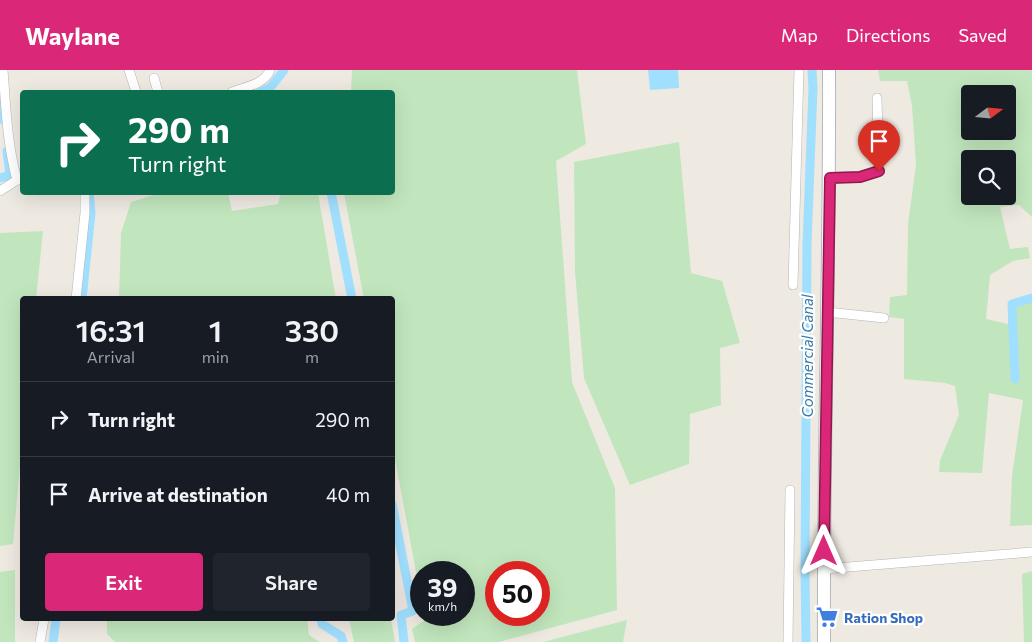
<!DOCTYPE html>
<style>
body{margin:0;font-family:Commissioner,sans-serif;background:#20242c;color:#f1f3f6;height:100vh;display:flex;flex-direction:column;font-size:19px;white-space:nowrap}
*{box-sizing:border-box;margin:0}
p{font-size:16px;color:#9ea1a6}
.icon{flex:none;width:28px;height:28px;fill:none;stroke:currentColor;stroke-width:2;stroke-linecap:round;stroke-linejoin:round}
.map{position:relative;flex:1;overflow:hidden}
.panel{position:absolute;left:20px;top:226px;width:375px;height:325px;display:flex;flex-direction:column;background:#171b24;border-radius:5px;box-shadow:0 5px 20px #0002}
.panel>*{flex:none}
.top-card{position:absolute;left:20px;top:20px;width:375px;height:105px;border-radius:5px;box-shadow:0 5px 20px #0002;background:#0b6e4f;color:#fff;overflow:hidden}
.needle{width:32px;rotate:74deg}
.tools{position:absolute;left:961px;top:15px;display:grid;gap:10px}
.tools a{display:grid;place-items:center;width:55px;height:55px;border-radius:5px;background:#171b24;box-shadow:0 5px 20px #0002;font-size:25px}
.speed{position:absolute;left:410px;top:491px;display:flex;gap:10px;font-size:25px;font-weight:700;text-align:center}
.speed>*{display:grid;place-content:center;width:65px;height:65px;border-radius:50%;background:#171b24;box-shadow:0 5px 20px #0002;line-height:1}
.speed small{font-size:12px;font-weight:400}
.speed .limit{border:8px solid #d22;background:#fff;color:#111}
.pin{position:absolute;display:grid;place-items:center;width:42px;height:42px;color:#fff;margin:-51px -21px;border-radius:50% 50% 50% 0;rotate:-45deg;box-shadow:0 0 5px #0007}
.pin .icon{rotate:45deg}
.me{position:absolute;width:55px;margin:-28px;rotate:0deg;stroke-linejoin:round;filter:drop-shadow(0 0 4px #0008)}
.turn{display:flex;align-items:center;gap:18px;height:105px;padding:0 25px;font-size:22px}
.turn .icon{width:65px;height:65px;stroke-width:2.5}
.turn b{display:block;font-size:35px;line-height:42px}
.eta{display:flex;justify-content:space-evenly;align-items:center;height:85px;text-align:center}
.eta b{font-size:30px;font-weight:600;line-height:35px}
.action{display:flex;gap:10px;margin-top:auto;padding:10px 25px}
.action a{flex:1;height:58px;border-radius:5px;background:#db2777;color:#fff;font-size:20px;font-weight:600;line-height:58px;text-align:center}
.action a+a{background:#20242c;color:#f1f3f6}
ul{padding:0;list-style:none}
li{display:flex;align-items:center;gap:15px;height:75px;padding:0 25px;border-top:1px solid #363941}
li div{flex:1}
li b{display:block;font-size:19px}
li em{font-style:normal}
header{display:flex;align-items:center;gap:30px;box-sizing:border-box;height:70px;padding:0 25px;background:#db2777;color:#fff}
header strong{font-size:24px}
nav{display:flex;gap:28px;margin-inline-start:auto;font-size:18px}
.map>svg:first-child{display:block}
.green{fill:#c1e6bd;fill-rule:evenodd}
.water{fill:#a1dfff}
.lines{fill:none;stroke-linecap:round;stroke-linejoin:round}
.canal{stroke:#a1dfff;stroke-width:9}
.minor-casing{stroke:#b3b6ba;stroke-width:10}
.secondary-casing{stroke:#b4b8bd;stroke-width:14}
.minor{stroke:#fff;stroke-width:9}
.secondary{stroke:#fff;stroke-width:12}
.route-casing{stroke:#8e194d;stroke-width:12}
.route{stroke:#db2777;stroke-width:9}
.labels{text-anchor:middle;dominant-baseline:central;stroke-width:4.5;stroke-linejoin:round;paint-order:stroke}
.shop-label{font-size:14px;font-weight:bold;fill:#366cbe;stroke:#fff;text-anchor:start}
.water-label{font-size:15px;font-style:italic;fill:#397cab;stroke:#fff}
</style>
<header>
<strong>Waylane</strong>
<nav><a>Map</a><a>Directions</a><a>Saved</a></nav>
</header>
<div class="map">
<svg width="1032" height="572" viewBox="0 0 1032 572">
<rect width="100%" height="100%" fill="#eeeae2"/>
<g class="green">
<path d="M352 0H577L586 74 556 91 572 312 615 418 617 540 499 572H415L412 559 425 550 424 545H464V502H421V529L393 378 392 229H364L344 123 392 122V22H349L351 21ZM496 502H539V545H496Z"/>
<path d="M878 0H1032V147L1019 135 1000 137 1010 179 1028 177 1030 188 1013 191 990 205 986 249 1008 254V234L1032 230V455L1010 456 1012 406 1023 330 989 323 982 403 939 402 940 390 959 345 955 316 945 313 904 309V249L889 247 890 227 907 225 908 154 916 95 912 36 907 11H880ZM970 24H1008V61H970ZM970 89H1008V126H970Z"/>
<path d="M679 72 691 203 722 211 740 273 720 278 721 335 690 344 689 394 630 415 584 308 575 202 574 92Z"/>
<path d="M164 122 228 123 232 141 278 134 281 123H318L336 229H119L121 163 131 132Z"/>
<path d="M43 161 36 229H22V372L13 474 0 476V163Z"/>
<path d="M15 500V572H0V502Z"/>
<path d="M1032 501V572H1024L1022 504Z"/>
<path d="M107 549H307L309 565 320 572H115L107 564Z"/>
<path d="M349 549H391L395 572H354Z"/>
<path d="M627 550 623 572H543Z"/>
</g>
<path class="water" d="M648 0H678L679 18 650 20Z"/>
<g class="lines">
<g class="canal">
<path d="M260 22 270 18 284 0"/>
<path d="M0 28 3 50"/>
<path d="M7 81 10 105"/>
<path d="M0 108 22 102"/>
<path d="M331 122 352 229"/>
<path d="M82 229 91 143 89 122"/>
<path d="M1015 309 1012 234 1032 228"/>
<path d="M392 434 413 541 401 545 404 572"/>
<path d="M321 549 322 554 341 566 343 572"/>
<path d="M53 572 56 549"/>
<path d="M806 572 805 501 807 173 813 19 812 0"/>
</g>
<g class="minor-casing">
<g id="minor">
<path d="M3 0C6 37 7 74 17 110L22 109"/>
<path d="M129 0 136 22"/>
<path d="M154 8 158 22"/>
<path d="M232 22C245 17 265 14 270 0"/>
<path d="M830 108 860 107 879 101 877 28"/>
<path d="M0 121 17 110"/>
<path d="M793 215 799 0"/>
<path d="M76 229 85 143V122"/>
<path d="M827 242 884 248"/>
<path d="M824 499 1032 482"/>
<path d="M40 572 44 549"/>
<path d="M788 572 790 420"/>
</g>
</g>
<g class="secondary-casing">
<path id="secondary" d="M824 572C823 381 830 191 829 0"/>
</g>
<use href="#minor" class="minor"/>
<use href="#secondary" class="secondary"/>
</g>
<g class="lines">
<g class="route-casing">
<path id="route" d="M824 481 830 108 860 107 879 101"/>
</g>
<use href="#route" class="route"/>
</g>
<defs>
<g id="supermarket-bare" transform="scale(1.725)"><path d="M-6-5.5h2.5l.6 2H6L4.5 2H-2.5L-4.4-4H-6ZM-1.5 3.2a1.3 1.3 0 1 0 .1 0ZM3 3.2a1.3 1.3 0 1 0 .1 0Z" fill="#3f7fe0" stroke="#fff" stroke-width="2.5" paint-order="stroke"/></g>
</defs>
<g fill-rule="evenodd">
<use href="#supermarket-bare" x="827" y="547"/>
</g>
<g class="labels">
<g class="shop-label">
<text x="844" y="547">Ration Shop</text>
</g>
<g class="water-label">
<text transform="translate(807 286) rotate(-90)">Commercial Canal</text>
</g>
</g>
</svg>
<div class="tools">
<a><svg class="needle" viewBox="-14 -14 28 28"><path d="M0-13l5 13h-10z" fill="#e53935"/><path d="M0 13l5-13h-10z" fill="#9ea1a6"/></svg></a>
<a><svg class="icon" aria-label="search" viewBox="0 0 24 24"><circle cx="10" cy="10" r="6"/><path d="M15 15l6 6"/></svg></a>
</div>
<div class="speed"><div>39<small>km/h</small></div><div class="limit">50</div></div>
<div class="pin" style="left:879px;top:101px;background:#d93025"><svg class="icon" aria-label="arrive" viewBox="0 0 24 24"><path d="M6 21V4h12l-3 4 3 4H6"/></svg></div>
<svg class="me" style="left:824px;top:481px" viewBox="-20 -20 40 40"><path d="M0-17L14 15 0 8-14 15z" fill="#db2777" stroke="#fff" stroke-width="4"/></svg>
<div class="top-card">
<div class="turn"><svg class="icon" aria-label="right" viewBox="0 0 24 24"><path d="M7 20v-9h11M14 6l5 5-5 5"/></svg><div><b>290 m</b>Turn right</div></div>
</div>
<section class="panel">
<div class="eta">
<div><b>16:31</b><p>Arrival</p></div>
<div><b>1</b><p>min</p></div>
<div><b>330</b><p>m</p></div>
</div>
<ul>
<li><svg class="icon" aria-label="right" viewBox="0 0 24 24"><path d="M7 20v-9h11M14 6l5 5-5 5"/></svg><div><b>Turn right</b></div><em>290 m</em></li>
<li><svg class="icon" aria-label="arrive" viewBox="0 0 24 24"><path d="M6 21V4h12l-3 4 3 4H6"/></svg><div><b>Arrive at destination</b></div><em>40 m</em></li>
</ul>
<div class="action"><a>Exit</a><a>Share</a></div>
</section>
</div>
